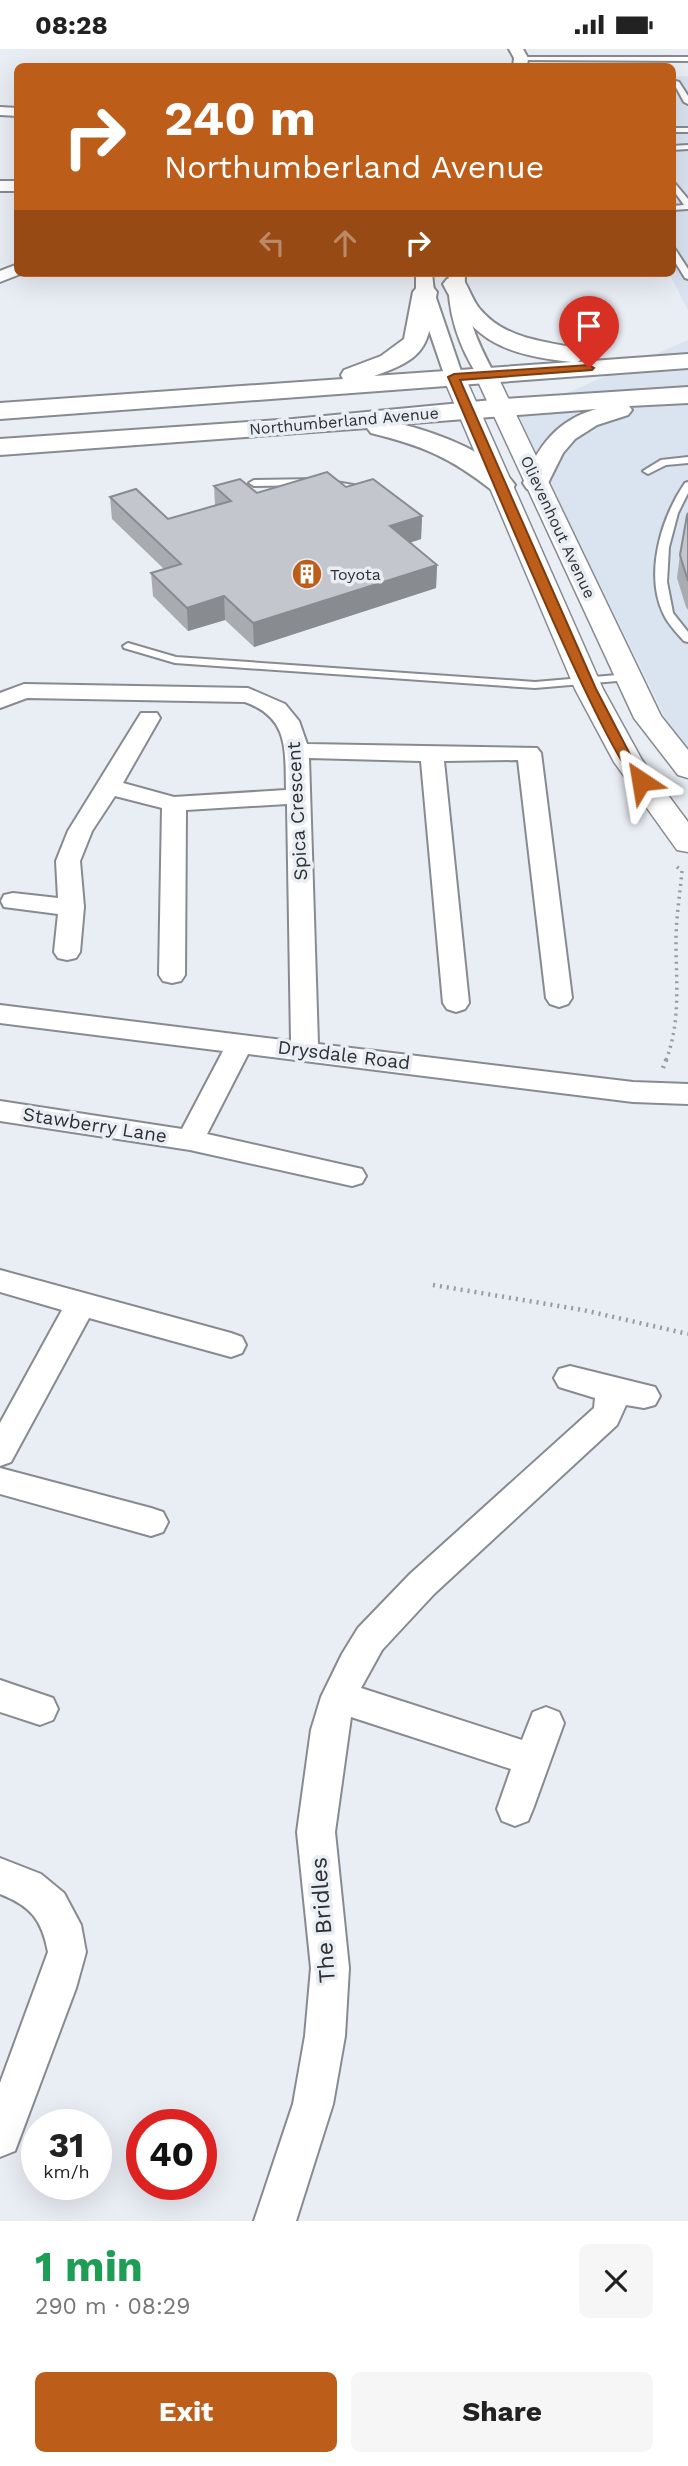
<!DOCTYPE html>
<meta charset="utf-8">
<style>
body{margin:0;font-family:"Work Sans",sans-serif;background:#f6f6f6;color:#222;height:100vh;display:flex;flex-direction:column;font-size:26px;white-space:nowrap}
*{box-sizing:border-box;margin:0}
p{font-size:23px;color:#767676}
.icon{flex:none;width:38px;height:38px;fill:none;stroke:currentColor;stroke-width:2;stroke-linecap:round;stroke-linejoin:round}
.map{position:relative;height:2172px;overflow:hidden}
.side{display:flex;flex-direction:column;background:#fff;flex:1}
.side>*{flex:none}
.guide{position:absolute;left:14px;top:14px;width:662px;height:214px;border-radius:10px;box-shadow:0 7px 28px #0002;background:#bd5d1a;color:#fff;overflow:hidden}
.speed{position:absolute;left:21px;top:2060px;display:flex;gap:14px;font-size:35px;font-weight:700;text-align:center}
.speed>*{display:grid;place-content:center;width:91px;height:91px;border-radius:50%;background:#fff;box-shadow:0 7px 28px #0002;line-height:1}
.speed small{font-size:18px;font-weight:400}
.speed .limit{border:10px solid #d22;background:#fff;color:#111}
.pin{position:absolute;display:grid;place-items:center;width:60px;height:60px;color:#fff;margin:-72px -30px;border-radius:50% 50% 50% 0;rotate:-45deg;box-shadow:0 0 7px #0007}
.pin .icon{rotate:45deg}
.me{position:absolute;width:77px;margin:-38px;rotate:327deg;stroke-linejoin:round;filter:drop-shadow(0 0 5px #0008)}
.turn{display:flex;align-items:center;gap:24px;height:147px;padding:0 35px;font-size:32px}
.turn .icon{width:91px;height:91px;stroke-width:2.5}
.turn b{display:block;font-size:49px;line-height:60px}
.lanes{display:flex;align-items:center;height:66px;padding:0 35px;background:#0003;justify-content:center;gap:35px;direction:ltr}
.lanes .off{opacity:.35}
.round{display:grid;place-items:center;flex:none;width:74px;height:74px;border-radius:10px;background:#f6f6f6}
.overview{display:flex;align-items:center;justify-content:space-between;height:119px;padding:0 35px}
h1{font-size:42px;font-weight:700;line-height:52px;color:#1e9e55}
.cta{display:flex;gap:14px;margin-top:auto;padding:14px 35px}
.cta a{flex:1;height:80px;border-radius:10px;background:#bd5d1a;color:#fff;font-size:28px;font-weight:700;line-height:80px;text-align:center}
.cta a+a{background:#f6f6f6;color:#222}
.status{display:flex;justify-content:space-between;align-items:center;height:49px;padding:0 35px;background:#fff;direction:ltr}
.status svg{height:19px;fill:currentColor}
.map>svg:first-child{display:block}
.built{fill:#dae3f0}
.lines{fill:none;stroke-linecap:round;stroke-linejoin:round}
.service-casing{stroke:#878b91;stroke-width:4}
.minor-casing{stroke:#878b91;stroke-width:4}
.tertiary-casing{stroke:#878b91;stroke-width:3}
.secondary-casing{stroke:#878b91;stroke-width:4}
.path-far1{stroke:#989ba0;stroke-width:3.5;stroke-dasharray:2 4.5;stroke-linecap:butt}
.path{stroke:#989ba0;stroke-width:4.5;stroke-dasharray:2 5;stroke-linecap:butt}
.service{fill:#fff;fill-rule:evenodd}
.minor{fill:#fff;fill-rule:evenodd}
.tertiary{fill:#fff;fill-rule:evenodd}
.secondary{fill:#fff;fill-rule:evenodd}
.wall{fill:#a8abb0}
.shaded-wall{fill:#888b90}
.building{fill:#c3c7cd;stroke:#888b90;stroke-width:2}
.route{fill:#bd5d1a;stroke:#7b3c11;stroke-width:2}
.labels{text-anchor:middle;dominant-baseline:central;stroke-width:7;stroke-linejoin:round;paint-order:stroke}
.far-street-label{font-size:16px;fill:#2d2f31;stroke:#e9edf4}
.far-poi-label{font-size:16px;fill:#2d2f31;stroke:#e9edf4;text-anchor:start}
.street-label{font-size:19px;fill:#2d2f31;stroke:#e9edf4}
.near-street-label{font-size:23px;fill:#2d2f31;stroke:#e9edf4}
</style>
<div class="status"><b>08:28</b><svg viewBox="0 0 49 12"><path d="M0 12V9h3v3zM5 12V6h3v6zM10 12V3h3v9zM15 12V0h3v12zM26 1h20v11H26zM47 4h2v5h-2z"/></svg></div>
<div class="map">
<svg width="688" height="2172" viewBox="0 0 688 2172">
<rect width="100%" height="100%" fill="#e9edf4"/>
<g class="built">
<path d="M688 27V261L669 224H672V28Z"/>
<path d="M688 291V706L680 699 517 366Z"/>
</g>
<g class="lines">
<g class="service-casing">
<g id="service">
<path d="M519 8H688V12L521 11Z"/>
<path d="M672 31 679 33 688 47V55L684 53Z"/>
<rect x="672" y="79" width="16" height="4"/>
<path d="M688 96V100L672 101V97Z"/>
<path d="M672 131 688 150V160L672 161V157L684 156 672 139Z"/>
<path d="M672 200H675L688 220V230L685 229 672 208Z"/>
<path d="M688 408V414L666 416 648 425 643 422 661 411Z"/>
<path d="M318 430 365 438 370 441 365 444 318 436 254 437 249 434 254 431Z"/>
<path d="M688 433V444L678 464 669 498 667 533 673 564 688 583V593L684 592C677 584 669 576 664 566 644 526 661 469 685 434Z"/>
<path d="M128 594 176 608 535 633 629 625 635 628 629 631 535 639 175 614 124 599 123 597Z"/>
</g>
</g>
<g class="minor-casing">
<g id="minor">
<path d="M509 0H523L528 9 527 18H513L514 9Z"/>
<path d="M0 58 18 59V67L0 66Z"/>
<rect x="0" y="132" width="18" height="10"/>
<path d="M18 215V224H23L0 233V222Z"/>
<path d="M416 224H432L434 243 463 328 460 332 454 333 445 328 416 243Z"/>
<path d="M449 224H465C463 262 477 293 495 326L492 330H480C459 299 446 261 449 224Z"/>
<path d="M24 635 248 639 285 655 299 672 307 695 537 699 541 704 572 949 568 955 559 958 550 955 546 949 518 711 444 712 469 954 465 960 456 963 447 960 443 954 421 712 309 709 318 995 633 1033 688 1035V1055L633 1053 248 1005 207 1085 362 1120 366 1127 362 1134 352 1137 190 1101 0 1072V1052L182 1080 223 1002 0 974V956L291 992 287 755 186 761 185 926 181 932 172 934 163 932 159 926 162 759 115 747 92 782 80 812 84 858 80 903 76 909 67 911 58 909 54 903 58 865 4 858 1 852 4 846 13 844 58 849 56 812 68 782 141 664H157L160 669 123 734 174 748 286 741C285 700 289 669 245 653L27 649 0 659V644Z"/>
<path d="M0 1221 231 1284 242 1288 246 1296 242 1304 231 1308 89 1269 11 1413 0 1417V1374L62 1261 0 1243Z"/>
<path d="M570 1317 655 1338 660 1347 655 1356 644 1359 626 1356 617 1376 434 1545 382 1601 361 1639 522 1691 533 1663 546 1658 559 1663 564 1674 533 1760 528 1772 515 1777 502 1772 497 1760 511 1720 351 1668 335 1783 349 1919 345 1987 333 2055 296 2172H254L293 2055 305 1987 311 1919 297 1783 311 1681 321 1648 342 1605 358 1579 410 1525 594 1359 595 1349 559 1338 554 1329 559 1320Z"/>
<path d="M0 1419 151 1459 163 1463 168 1473 163 1483 151 1487 0 1445Z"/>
<path d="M0 1631 53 1649 58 1660 53 1671 40 1676 0 1663Z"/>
<path d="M0 1809 41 1825 64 1844 81 1876 86 1903 76 1939 15 2102 0 2108V2034L48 1903C42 1871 31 1857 0 1845Z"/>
</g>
</g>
<g class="tertiary-casing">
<g id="tertiary">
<path d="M486 319 494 321 497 326 661 667 688 701V729L678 726 634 669 475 326 478 321Z"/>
<path d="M454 321 462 323 465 328 603 640 642 711 688 773V803L677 801 614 713 575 640 443 328 446 323Z"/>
</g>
</g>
<g class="secondary-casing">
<g id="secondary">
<path d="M455 228 463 230C469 239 472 250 479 259 506 292 547 292 584 301L587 306 578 313 688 305V319L0 370V354L343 330 341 326 344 321 381 307 404 290 413 243 417 238H433L437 243C427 296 430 308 374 327L572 313C508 306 473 294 443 235L447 230Z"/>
<path d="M688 338V354L629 357 632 361 628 366 597 376 575 390 563 404 545 440 536 442 527 440 523 434C538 397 556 372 596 360L401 375C437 384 493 404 515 436L511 442 502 444 493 442C450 408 423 397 371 384L367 379 0 406V390L293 370 503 350Z"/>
</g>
</g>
<path class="path-far1" d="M666 1011C681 973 676 932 676 892 676 869 680 845 682 822L676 817"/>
<g class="path">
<path d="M663 1019 667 1009"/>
<path d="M433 1236 583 1261 688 1285"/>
</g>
<use href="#service" class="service"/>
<use href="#minor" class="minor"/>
<use href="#tertiary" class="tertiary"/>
<use href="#secondary" class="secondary"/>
</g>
<g class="wall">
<path d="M214 437 257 444 346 438 422 467 421 490 410 494 437 516 436 539 254 598 225 571 188 582 153 547 151 524 164 520 112 470 110 448 168 470 215 456Z"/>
<path d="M688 464V561L686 558 677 529 680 506Z"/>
</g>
<g class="shaded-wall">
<path d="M422 467 421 490 389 500 390 477Z"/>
<path d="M437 516 436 539 254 598 253 574Z"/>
<path d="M224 547 225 571 188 582 187 559Z"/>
</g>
<g class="building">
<path d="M327 423 346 438 373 430 422 467 390 477 437 516 253 574 224 547 187 559 151 524 181 515 110 448 136 440 168 470 231 452 214 437 240 430 257 444Z"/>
<path d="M688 464V532L680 506 687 466Z"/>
</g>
<path class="route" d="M589 316 594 319 592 321 460 331 596 640 634 713 648 732 641 736C612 727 471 379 448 328L454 325Z"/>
<defs>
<g id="building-disc" transform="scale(1.575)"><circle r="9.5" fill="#bd5d1a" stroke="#e9edf4"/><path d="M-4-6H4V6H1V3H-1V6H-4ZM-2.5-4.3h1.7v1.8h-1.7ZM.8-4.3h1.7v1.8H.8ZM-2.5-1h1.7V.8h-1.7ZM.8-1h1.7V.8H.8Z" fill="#fff"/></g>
</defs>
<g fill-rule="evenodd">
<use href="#building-disc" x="307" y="525"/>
</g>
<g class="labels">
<g class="far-street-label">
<text transform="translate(344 372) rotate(-5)">Northumberland Avenue</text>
<text transform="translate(558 478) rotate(65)">Olievenhout Avenue</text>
</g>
<g class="far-poi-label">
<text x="330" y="525">Toyota</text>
</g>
<g class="street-label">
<text transform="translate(297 762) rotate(-93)">Spica Crescent</text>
<text transform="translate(344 1006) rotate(7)">Drysdale Road</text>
<text transform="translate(95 1076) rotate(9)">Stawberry Lane</text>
</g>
<g class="near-street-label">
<text transform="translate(323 1871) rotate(-94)">The Bridles</text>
</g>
</g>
</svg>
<div class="speed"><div>31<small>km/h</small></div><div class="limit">40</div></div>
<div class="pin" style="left:589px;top:319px;background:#d93025"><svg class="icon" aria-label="arrive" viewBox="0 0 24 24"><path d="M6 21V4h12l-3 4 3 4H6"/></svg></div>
<svg class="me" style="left:641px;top:732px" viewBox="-20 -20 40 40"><path d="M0-17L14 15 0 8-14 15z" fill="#bd5d1a" stroke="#fff" stroke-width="4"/></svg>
<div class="guide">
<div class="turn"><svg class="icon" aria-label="right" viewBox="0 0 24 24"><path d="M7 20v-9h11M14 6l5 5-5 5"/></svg><div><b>240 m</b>Northumberland Avenue</div></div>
<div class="lanes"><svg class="icon off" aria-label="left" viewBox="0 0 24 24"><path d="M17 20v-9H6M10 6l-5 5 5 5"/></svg><svg class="icon off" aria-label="ahead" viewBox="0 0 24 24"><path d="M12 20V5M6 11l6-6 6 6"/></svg><svg class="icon" aria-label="right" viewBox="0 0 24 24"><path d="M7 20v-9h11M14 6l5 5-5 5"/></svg></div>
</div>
</div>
<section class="side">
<div class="overview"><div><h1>1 min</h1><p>290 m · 08:29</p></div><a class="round"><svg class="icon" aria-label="close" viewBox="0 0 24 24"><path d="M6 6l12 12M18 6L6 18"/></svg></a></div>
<div class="cta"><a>Exit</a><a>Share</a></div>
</section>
